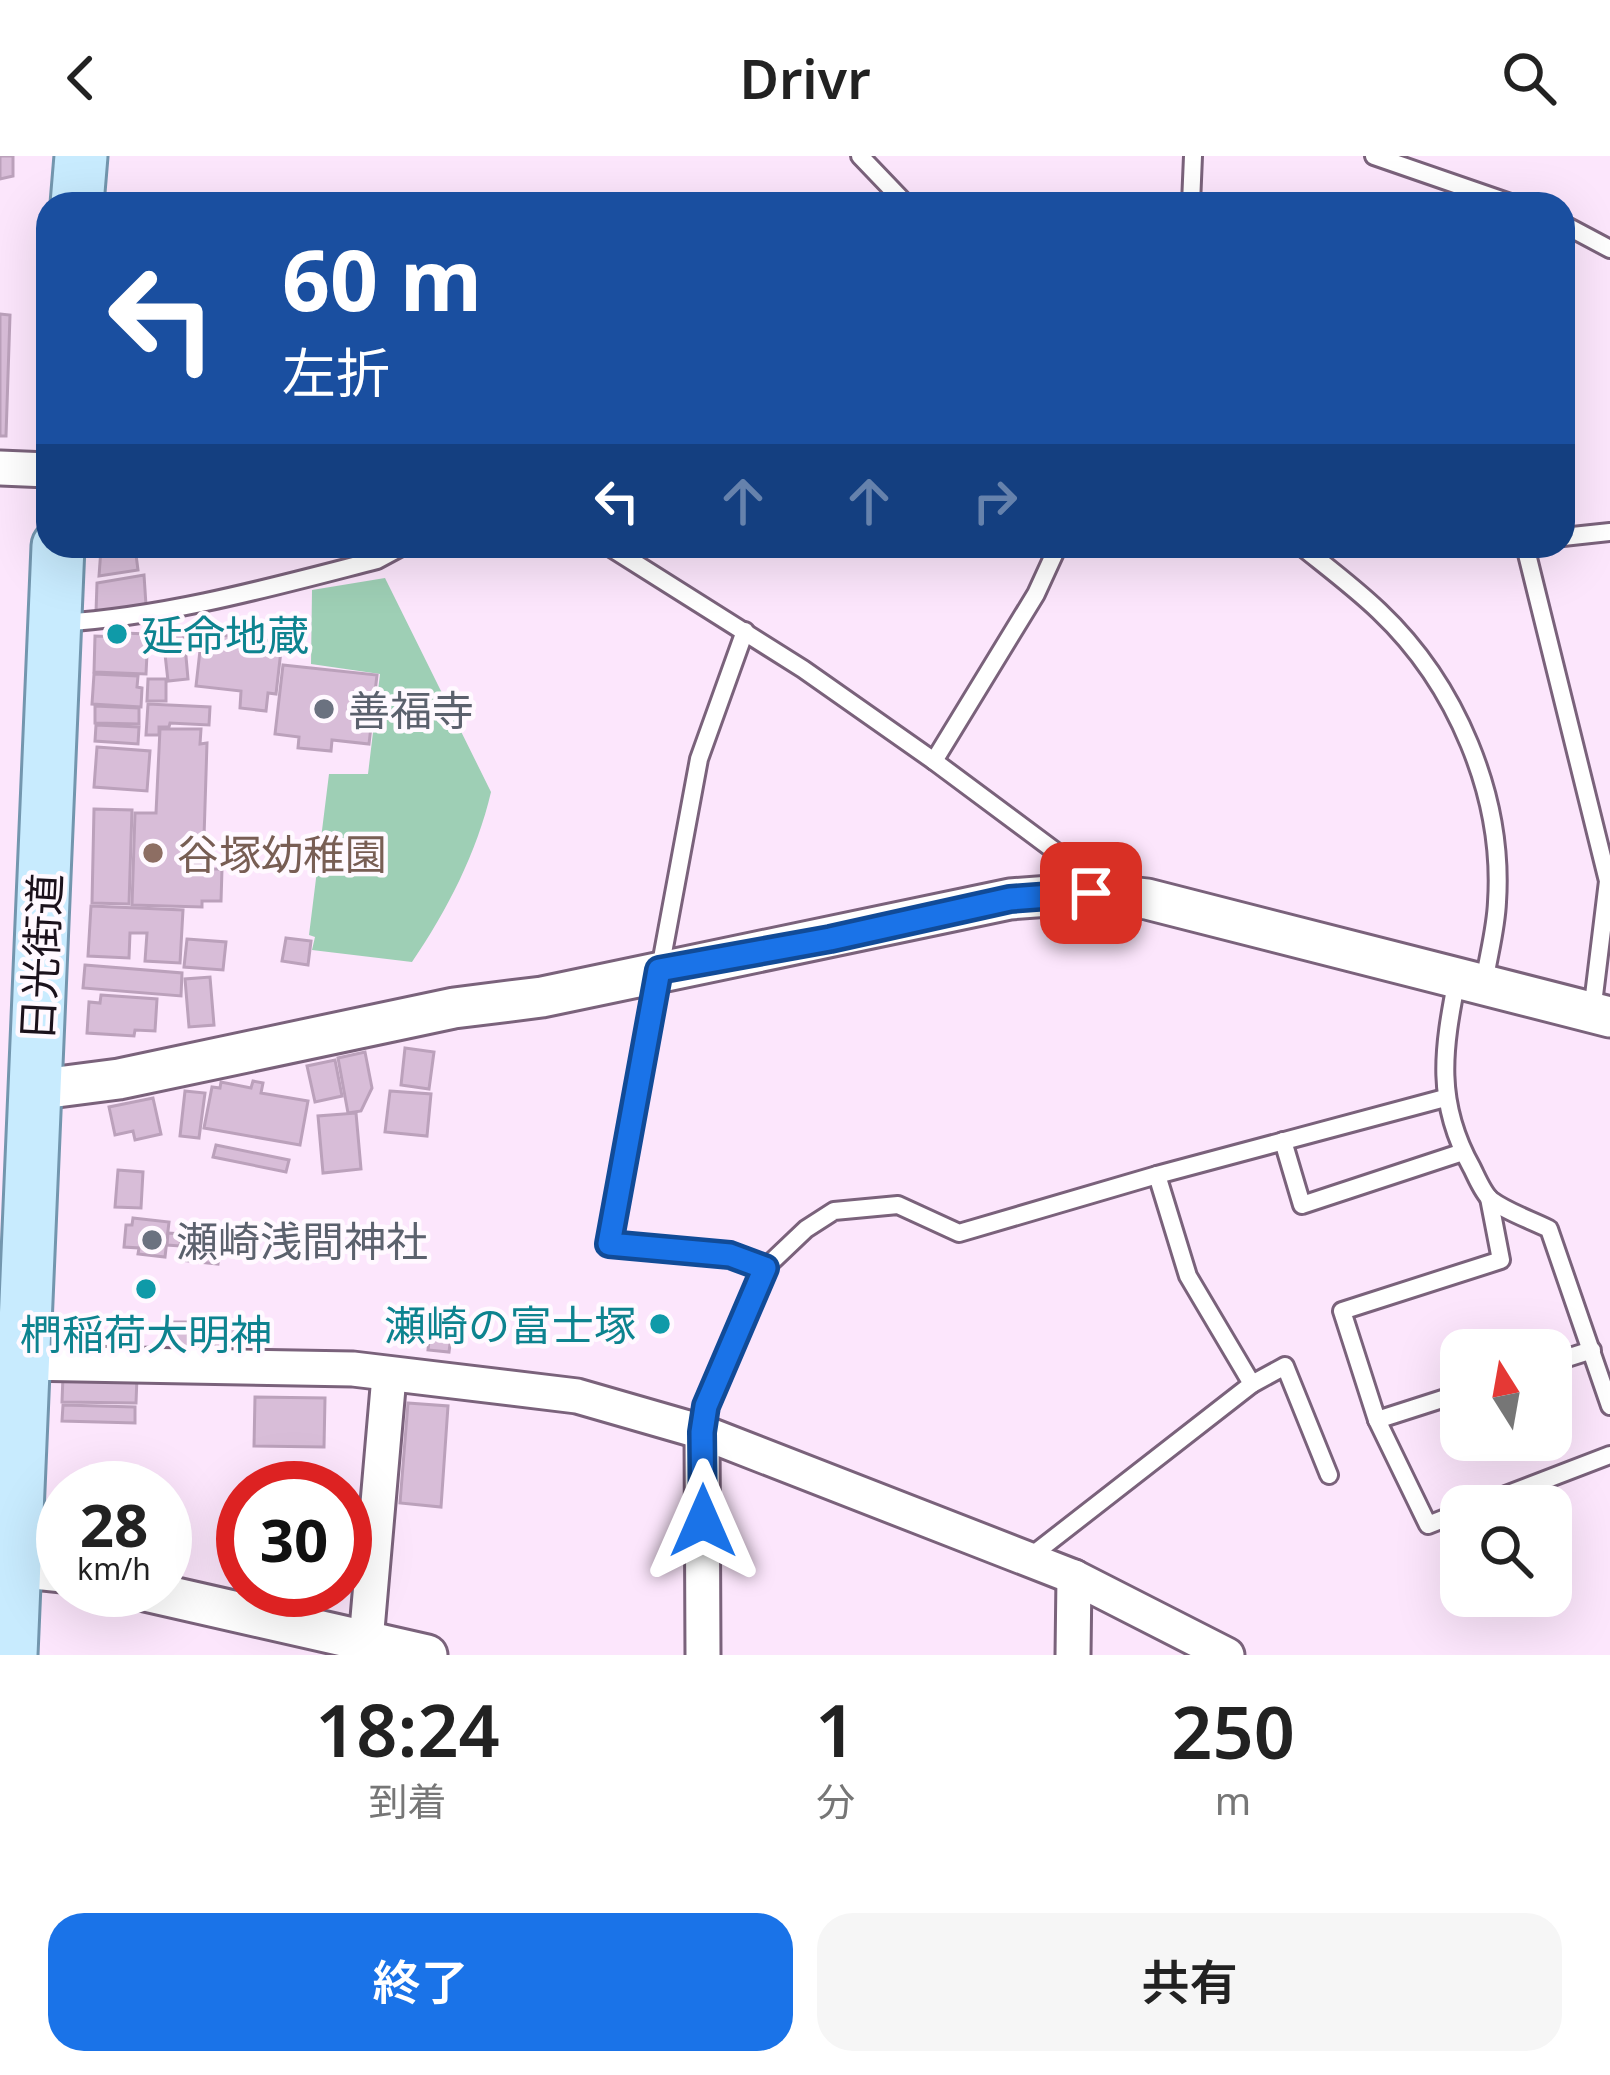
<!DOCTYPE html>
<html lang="ja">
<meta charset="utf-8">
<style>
body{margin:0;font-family:"Noto Sans","Noto Sans JP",sans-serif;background:#f6f6f6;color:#222;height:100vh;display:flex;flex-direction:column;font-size:45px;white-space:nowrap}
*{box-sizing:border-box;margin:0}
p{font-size:39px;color:#767676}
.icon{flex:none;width:66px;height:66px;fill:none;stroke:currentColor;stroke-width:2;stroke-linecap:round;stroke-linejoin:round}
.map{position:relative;height:1499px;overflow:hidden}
.drawer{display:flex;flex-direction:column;background:#fff;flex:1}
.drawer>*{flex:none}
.banner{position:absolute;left:36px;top:36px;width:1539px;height:366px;border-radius:36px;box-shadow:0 12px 48px #0002;background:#1a4fa0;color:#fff;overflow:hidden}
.needle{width:78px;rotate:349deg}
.fabs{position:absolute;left:1440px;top:1173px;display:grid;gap:24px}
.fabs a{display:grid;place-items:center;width:132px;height:132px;border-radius:24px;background:#fff;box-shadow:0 12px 48px #0002;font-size:60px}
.speed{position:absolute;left:36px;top:1305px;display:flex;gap:24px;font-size:60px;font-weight:700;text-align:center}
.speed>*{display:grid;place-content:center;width:156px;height:156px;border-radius:50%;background:#fff;box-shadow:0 12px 48px #0002;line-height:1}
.speed small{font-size:30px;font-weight:400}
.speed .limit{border:18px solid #d22;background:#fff;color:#111}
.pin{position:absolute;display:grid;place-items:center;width:102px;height:102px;color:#fff;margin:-51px;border-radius:24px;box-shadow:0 6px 18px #0006}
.me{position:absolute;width:132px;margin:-66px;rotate:0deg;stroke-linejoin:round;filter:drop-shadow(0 0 9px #0008)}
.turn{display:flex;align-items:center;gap:42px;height:252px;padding:0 48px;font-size:54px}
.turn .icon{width:156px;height:156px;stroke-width:2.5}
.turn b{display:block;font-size:84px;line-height:102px}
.lanes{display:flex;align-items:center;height:114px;padding:0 48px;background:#0003;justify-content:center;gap:60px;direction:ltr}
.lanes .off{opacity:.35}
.eta{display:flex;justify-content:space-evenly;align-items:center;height:204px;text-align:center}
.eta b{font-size:72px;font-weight:600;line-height:84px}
.button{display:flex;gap:24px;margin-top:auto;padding:24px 48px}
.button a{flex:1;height:138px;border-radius:36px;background:#1a73e8;color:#fff;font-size:48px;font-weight:600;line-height:138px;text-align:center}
.button a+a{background:#f6f6f6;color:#222}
header{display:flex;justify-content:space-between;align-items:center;height:156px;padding:0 48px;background:#fff;font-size:54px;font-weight:600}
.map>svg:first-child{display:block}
.green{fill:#9ecfb5}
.building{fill:#d8bdd8;stroke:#bba1bb;stroke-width:3}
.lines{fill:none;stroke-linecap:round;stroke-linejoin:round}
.service-casing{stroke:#7a627b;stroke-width:22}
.minor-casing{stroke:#7a627b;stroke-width:39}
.tertiary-casing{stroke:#7a627b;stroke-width:45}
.primary-casing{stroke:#7396ae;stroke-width:57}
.service{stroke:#fff;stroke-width:16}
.minor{stroke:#fff;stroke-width:33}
.tertiary{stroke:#fff;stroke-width:39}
.primary{stroke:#c8ebfe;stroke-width:51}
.route-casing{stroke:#114b97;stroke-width:30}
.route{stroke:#1a73e8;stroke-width:21}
.culture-dot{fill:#0f9aa8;stroke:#fff9ff;stroke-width:4.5}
.worship-dot{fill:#6b7280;stroke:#fff9ff;stroke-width:4.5}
.education-dot{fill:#8d6e63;stroke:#fff9ff;stroke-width:4.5}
.labels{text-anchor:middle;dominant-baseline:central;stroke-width:9;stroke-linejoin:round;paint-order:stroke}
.culture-label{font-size:42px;fill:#0d838f;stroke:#fff9ff;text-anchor:start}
.worship-label{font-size:42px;fill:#5b616d;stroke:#fff9ff;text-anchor:start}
.education-label{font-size:42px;fill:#785e54;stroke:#fff9ff;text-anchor:start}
.street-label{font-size:42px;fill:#1b121c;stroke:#fff9ff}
</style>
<header><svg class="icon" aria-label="back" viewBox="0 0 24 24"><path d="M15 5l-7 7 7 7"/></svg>Drivr<svg class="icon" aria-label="search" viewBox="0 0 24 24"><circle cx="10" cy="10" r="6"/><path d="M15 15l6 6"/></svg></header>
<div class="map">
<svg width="1610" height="1499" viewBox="0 0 1610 1499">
<rect width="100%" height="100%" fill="#fce6fc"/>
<path class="green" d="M385 422 491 636C477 696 447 755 412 806L312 794 315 781 309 779 329 618H368L380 518 311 508 312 434Z"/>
<g class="building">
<path d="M0 0H13V20L0 23Z"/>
<path d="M0 158 10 159 6 280H0Z"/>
<path d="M135 391 138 414 99 420 101 393Z"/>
<path d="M144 419 146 449 96 456 97 427Z"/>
<path d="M122 477 148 478 146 518 94 516 95 480 121 481Z"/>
<path d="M202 477 282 486 276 538 268 537 266 555 240 552 241 535 196 530Z"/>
<path d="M184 478 188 523 168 525 163 480Z"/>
<path d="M283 509 377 519 369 588 332 584 331 595 298 592 299 581 275 578Z"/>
<path d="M94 518 138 520 137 531 142 532 141 551 92 548Z"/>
<path d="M148 523H166V545H147Z"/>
<path d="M148 548 210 551 209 569 170 567 169 571H159V579H146Z"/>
<path d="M95 550 139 552V568L95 567Z"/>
<path d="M96 569 139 571 138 588 95 585Z"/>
<path d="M160 573H201L200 588 207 587 203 713H222L221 745H202V751L132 749 135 657H156Z"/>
<path d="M97 591 150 595 147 635 94 631Z"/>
<path d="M94 653 132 654 129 748 92 747Z"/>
<path d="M91 750 183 754 180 807 145 805 147 777H130L129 802 88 800Z"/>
<path d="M286 782 311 785 308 809 282 805Z"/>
<path d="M187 783 226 786 223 814 184 811Z"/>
<path d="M85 809 182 817 181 840 83 832Z"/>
<path d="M210 821 214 869 189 871 185 823Z"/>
<path d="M101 839 157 843 155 875 135 874 134 880 87 877 89 846 100 847Z"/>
<path d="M405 892 434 896 429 933 401 929Z"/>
<path d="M365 896 372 932 361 955 348 957 338 902Z"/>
<path d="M335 904 342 940 315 946 307 910Z"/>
<path d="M253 925 263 927 261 937 308 945 300 989 204 972 212 931 220 932 221 926 251 932Z"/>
<path d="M185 935 205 937 199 982 180 980Z"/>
<path d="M390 935 431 938 427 980 385 976Z"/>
<path d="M153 942 161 978 135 984 133 975 115 979 109 951Z"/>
<path d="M356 957 361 1013 323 1017 318 960Z"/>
<path d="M216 989 289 1004 286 1016 213 1001Z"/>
<path d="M118 1014 143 1016 141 1052 115 1051Z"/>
<path d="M133 1062 169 1066 165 1101 138 1098 139 1092 124 1091 126 1069H132Z"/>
<path d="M182 1071 222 1075 218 1108 179 1104Z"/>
<path d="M168 1077 181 1078 180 1090 167 1089Z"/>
<path d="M431 1163 453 1165 449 1196 428 1194Z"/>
<rect x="171" y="1166" width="66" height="33"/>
<path d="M63 1220 137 1221 136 1247 62 1246Z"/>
<path d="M255 1241 325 1242 324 1291 254 1290Z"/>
<path d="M408 1247 448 1250 441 1351 400 1347Z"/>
<path d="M63 1249 135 1251V1267L62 1265Z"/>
<rect x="59" y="1349" width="4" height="38"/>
</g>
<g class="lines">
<g class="service-casing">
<g id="service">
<path d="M860 0 906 48"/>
<path d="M1374 0 1513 48"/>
<path d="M1191 48 1193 0"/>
<path d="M1563 68 1610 93"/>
<path d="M1563 381 1610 376"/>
<path d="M608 390 803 513 934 605 1071 707 1091 736"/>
<path d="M1301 390C1327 411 1355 432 1379 455 1456 528 1504 640 1497 746 1496 773 1488 801 1484 828"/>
<path d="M1525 390 1608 725 1592 856"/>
<path d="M61 467C169 460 272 431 377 404L403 390"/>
<path d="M745 475 699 603 609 1088 729 1099 765 1112"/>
<path d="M934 605 1036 438 1058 390"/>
<path d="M1457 823C1443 894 1435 946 1472 1012 1477 1022 1483 1037 1491 1044 1507 1056 1531 1064 1549 1073L1610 1250"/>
<path d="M1283 985 1302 1049 1463 996"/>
<path d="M1551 1207 1592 1194"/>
<path d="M1252 1228 1285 1210 1329 1319"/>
<path d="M1461 1237 1377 1264 1428 1369 1461 1356"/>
<path d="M1377 1264 1342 1155 1501 1104 1489 1042"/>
<path d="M702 1276 706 1250 765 1112 806 1073 834 1055 898 1049 959 1077 1157 1019 1445 942"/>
<path d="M1477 1350 1610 1299"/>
<path d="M1026 1404 1252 1228 1188 1120 1157 1019"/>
</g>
</g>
<g class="minor-casing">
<g id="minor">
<path d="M0 312 48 314"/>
<path d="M23 1207 353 1213 577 1240 702 1276 1074 1421 1227 1499"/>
<path d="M702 1276 703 1499"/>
<path d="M366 1485 389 1220"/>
<path d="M1073 1499 1074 1421"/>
</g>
</g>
<g class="tertiary-casing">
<g id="tertiary">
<path d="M34 934 119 923 454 852 542 841 1010 743 1091 737 1147 743 1610 861"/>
<path d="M15 1411 63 1416"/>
<path d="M141 1434 427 1499"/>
</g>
</g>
<g class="primary-casing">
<g id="primary">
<path d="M77 48 81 0"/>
<path d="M11 1499 58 390"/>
</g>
</g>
<use href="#service" class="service"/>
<use href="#minor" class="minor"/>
<use href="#tertiary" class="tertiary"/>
<use href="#primary" class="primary"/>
</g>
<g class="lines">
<g class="route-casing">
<path id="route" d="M703 1365 702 1276 706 1250 765 1112 730 1099 609 1088 659 814 830 783 1010 743 1091 737"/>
</g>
<use href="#route" class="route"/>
</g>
<g class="culture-dot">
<circle cx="117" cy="478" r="12"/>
<circle cx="146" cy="1133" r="12"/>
<circle cx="660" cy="1168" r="12"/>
</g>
<g class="worship-dot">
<circle cx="324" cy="553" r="12"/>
<circle cx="152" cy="1084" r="12"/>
</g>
<circle class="education-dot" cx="153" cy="697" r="12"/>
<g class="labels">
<g class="culture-label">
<text x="141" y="478">延命地蔵</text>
<text x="636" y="1168" text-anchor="end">瀬崎の富士塚</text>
<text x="146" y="1177" text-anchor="middle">椚稲荷大明神</text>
</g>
<g class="worship-label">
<text x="348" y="553">善福寺</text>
<text x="176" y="1084">瀬崎浅間神社</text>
</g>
<g class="education-label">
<text x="177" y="697">谷塚幼稚園</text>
</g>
<g class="street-label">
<text transform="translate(40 801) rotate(-87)">日光街道</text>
</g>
</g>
</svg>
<div class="fabs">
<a><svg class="needle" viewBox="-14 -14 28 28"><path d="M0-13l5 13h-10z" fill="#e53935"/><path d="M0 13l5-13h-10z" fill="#767676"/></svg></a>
<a><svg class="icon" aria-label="search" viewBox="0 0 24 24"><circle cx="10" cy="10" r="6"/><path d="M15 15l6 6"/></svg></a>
</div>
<div class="speed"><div>28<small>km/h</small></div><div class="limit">30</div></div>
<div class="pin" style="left:1091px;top:737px;background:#d93025"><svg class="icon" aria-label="arrive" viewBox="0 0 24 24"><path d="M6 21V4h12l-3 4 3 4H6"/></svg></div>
<svg class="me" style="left:703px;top:1365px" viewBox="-20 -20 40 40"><path d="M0-17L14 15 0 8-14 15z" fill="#1a73e8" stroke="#fff" stroke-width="4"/></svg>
<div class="banner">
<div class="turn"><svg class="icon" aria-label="left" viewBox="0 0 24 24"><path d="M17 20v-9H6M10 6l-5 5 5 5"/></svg><div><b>60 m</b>左折</div></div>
<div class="lanes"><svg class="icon" aria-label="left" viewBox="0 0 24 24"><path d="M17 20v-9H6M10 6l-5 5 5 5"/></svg><svg class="icon off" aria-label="ahead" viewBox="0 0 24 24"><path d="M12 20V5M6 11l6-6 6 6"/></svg><svg class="icon off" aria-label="ahead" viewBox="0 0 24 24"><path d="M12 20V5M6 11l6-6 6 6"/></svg><svg class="icon off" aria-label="right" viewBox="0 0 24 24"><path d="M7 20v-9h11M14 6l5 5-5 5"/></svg></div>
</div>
</div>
<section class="drawer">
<div class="eta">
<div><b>18:24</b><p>到着</p></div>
<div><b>1</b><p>分</p></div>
<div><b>250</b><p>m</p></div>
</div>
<div class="button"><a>終了</a><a>共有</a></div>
</section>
